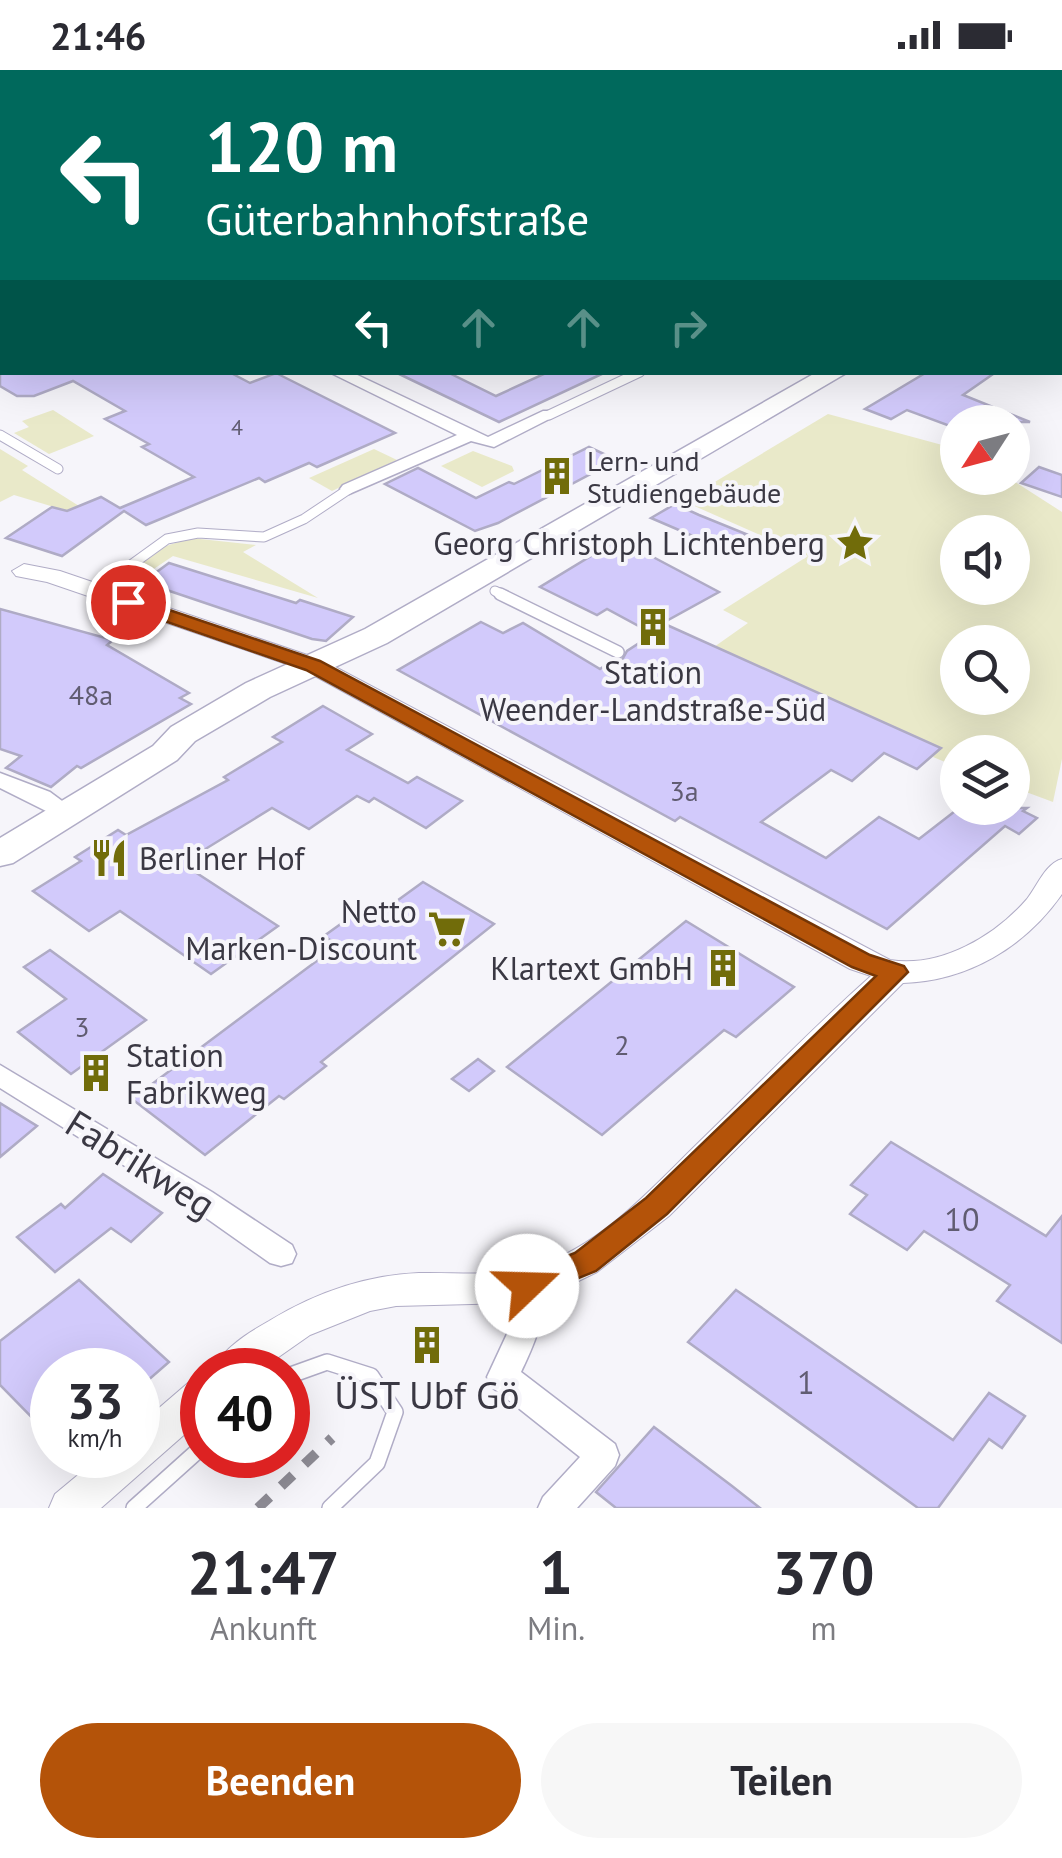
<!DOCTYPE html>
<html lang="de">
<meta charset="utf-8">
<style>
body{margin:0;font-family:"PT Sans",sans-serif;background:#f7f7f7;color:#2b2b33;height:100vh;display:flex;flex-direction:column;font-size:38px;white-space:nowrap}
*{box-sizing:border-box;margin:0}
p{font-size:32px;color:#7c7c81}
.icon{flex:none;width:55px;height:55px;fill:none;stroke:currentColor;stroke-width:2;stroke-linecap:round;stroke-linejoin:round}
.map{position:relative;height:1438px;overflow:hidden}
.drawer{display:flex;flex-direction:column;background:#fff;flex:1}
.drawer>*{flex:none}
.banner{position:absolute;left:0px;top:0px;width:1062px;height:305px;box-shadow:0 10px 40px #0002;background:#00695c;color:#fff;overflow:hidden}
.needle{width:65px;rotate:234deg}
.fabs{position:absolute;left:940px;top:335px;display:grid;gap:20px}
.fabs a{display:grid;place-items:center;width:90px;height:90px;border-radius:50%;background:#fff;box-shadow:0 10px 40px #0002;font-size:50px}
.speed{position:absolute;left:30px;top:1278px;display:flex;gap:20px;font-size:50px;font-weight:700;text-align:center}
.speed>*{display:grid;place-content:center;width:130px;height:130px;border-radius:50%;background:#fff;box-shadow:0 10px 40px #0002;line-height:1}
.speed small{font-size:25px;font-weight:400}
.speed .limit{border:15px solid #d22;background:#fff;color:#111}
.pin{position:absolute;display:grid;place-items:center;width:85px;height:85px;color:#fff;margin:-42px;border:5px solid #fff;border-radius:50%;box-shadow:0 2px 10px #0007}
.me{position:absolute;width:110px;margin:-55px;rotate:69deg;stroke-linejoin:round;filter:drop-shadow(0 0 8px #0008)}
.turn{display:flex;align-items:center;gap:35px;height:210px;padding:0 40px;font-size:45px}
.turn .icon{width:130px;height:130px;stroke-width:2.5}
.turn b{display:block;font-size:70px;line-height:85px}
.lanes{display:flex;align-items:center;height:95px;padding:0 40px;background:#0003;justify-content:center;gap:50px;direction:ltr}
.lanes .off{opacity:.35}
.eta{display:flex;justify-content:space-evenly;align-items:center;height:170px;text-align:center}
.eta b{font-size:60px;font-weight:800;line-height:70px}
.button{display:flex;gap:20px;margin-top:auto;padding:20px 40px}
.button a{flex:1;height:115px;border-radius:60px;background:#b45309;color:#fff;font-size:40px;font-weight:800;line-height:115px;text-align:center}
.button a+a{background:#f7f7f7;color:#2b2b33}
.status{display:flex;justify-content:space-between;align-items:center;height:70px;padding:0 50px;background:#fff;direction:ltr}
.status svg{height:28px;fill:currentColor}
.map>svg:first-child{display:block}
.green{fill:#e9e9c9;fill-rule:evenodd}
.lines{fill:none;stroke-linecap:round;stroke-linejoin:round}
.stream{stroke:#a4a281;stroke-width:4}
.building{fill:#d2cafb;stroke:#afabc5;stroke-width:2.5}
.service-far3-casing{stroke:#b0acc6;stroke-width:8}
.service-far2-casing{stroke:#b0acc6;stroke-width:11}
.service-far1-casing{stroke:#b0acc6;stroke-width:14}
.service-casing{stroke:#b0acc6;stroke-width:18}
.minor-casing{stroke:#b0acc6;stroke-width:3}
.tertiary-casing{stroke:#b0acc6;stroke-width:2}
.primary-casing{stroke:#b0acc6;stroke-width:3}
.service-far3{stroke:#fff;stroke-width:6}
.service-far2{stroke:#fff;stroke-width:9}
.service-far1{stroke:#fff;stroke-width:11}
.service{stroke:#fff;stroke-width:15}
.minor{fill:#fff;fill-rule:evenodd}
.tertiary{fill:#fff;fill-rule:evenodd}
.primary{fill:#fff;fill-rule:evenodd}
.rail{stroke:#8e8c95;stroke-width:10;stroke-dasharray:16 16;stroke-linecap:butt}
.route{fill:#b45309;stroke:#753606;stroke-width:2.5}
.labels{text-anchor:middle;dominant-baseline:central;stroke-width:8;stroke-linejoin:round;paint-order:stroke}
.far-number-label{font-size:22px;fill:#605c71}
.far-poi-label{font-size:28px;fill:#3a3843;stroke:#f6f5fa;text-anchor:start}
.number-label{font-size:28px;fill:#605c71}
.poi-label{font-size:32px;fill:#3a3843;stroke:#f6f5fa;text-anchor:end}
.near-number-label{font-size:32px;fill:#605c71}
.near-street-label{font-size:38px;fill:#3a3843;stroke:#f6f5fa}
.near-poi-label{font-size:38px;fill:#3a3843;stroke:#f6f5fa}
</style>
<div class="status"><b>21:46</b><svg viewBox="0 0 49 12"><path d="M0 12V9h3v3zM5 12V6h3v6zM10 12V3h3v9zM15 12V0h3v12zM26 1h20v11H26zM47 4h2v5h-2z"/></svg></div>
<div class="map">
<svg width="1062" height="1438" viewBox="0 0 1062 1438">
<rect width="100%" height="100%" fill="#f6f5fa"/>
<g class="green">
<path d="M53 340 94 366 49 384 14 363 29 357 22 351Z"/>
<path d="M828 344 957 379 958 408H1009L1062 442V689L1053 732 1013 717 1012 682H958L957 697 933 687 940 677 714 577 748 553 723 540 808 486 683 431ZM958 462H1012V518H958ZM958 572H1012V628H958Z"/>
<path d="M0 379 28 396 22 400 79 436 53 448 54 437 14 425 0 432Z"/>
<path d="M374 379 397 390 332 421 309 408Z"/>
<path d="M473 381 512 396 514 401 482 417 441 396Z"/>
<path d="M191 468 256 475 243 482 318 528 173 486 136 511 124 507 166 476Z"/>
</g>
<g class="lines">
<path class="stream" d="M790 0 801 2"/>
</g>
<g class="building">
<path d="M0 302H229L250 313 276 303 395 363 317 397 309 393 265 412 259 408 146 455 124 441 62 486 6 468 52 437 67 441 101 427 120 438 194 407 142 377 149 374 105 349 125 341 73 311 34 326H17L0 316Z"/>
<path d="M395 302H447L496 326 548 302H606L499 352Z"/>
<path d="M927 302H996L963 325 1030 352H958V359L907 340 891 349 865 339Z"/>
<path d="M589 377 617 390 498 453 475 461 385 414 418 398 476 428 509 412 514 414Z"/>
<path d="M1039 397 1062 405V427L1021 413Z"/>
<path d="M675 434 699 445 746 464 723 479 651 448Z"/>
<path d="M619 469 719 522 648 561 607 539 597 545 540 517Z"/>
<path d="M169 493 296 533 300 530 353 547 326 571 312 569 143 512Z"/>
<path d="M0 539 113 570 107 575 189 623 180 628 191 634 81 698 77 696 51 717 6 698 21 686 0 679Z"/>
<path d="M481 552 503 563 523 553 600 599 613 590H622L627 581 667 555 941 678 917 699 884 683 852 711 831 700 761 752 826 788 879 747 919 769 959 738H1027L1023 741 1037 748 1019 764 1005 756 887 859 680 747 675 751 398 600Z"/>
<path d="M323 636 372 664 347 680 408 713 417 707 462 731 426 758 374 728 369 732 357 726 309 759 272 738 194 786 203 793 192 800 278 856 211 904 120 841 89 861 33 821 81 791 75 787 118 760 126 765 228 710 224 707 282 672 273 667Z"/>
<path d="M423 812 494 854 321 992 326 996 284 1029 279 1026 205 1085 132 1029 338 875 324 866 363 838 376 846Z"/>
<path d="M686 851 794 917 736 967 724 960 602 1065 507 997Z"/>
<path d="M50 880 146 950 71 1004 18 962 66 929 24 897Z"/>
<path d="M478 989 494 1001 469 1021 452 1009Z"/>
<path d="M0 1033 37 1056 0 1087Z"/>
<path d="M891 1072 1046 1166 1062 1146V1273L997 1231 1010 1215 924 1161 907 1180 850 1144 867 1125 851 1115Z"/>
<path d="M103 1104 162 1143 131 1172 111 1158 55 1202 17 1167 61 1134 65 1138Z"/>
<path d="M79 1210 169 1292 138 1319V1300H52V1368L0 1315V1271Z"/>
<path d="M736 1220 953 1370 989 1323 1025 1346 1002 1378 989 1369 938 1438H918L688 1272Z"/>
<path d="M654 1357 732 1416 760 1438H616L596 1422Z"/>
</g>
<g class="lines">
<g class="service-far3-casing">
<g id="service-far3">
<path d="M0 0 7 2"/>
<path d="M144 0 152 2"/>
<path d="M406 0 413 2"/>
<path d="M19 2 28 0"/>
</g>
</g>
<g class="service-far2-casing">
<g id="service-far2">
<path d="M549 345 640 302"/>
<path d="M0 365 58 399"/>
<path d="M95 521 167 469 198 463 264 467 304 449 349 419"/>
<path d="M495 521 505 526"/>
</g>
</g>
<g class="service-far1-casing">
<path id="service-far1" d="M500 524 618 582"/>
</g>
<g class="service-casing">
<g id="service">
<path d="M288 1306 327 1292 371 1306 395 1342 377 1393 330 1438"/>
<path d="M134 1438 202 1377"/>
</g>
</g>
<g class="minor-casing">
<g id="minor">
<path d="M329 302H351L488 367 543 341H555L557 345 494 377 471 371 349 424 340 419 343 415 457 365Z"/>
<path d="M0 703 50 722 77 742 74 747H58L0 718Z"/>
<path d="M0 995 212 1122 292 1175 296 1184 292 1193 281 1196 270 1193 192 1138 0 1018Z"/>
<path d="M527 1202 538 1206C552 1236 534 1275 521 1302L615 1374 619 1385 615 1396 577 1438H538L543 1427 580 1387 492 1317 487 1307 507 1264 512 1215 516 1206Z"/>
</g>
</g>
<g class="tertiary-casing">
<g id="tertiary">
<path d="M574 0H618L620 2H576Z"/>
<path d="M627 0H667L669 2H629Z"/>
<path d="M1060 111 1062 112V122L1060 121Z"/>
<path d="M1060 187H1062L1060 198Z"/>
<path d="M24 494 60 501 322 590 890 890C941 898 995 866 1027 829 1038 815 1045 794 1062 789V824C1025 877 968 911 903 913L669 1146 597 1202 560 1220 513 1233 396 1236 370 1241 310 1265 260 1300H213C223 1278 248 1263 269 1251 315 1223 366 1205 419 1203 459 1202 502 1208 540 1195 602 1174 650 1120 696 1075 754 1019 810 960 871 906L850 899 304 600 47 512 16 506 12 501Z"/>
<path d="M202 1307V1349L101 1438H49L55 1424 102 1385H138V1356L188 1313Z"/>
</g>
</g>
<g class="primary-casing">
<g id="primary">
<path d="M1062 170V184L1060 185V171Z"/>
<path d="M1062 199V213L1060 214V200Z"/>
<path d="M817 302H848L387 573 270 627 195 671 177 690 13 793 0 796V768L153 676 171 657 246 613 365 559Z"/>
</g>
</g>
<use href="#service-far3" class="service-far3"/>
<use href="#service-far2" class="service-far2"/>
<use href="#service-far1" class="service-far1"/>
<use href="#service" class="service"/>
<use href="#minor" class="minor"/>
<use href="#tertiary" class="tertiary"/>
<use href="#primary" class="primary"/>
<path class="rail" d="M258 1438 332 1368"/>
</g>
<path class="route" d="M128 526 320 591 870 885 904 896 908 902 667 1144 596 1201 527 1229 516 1225 512 1216 516 1206 575 1183 646 1128 876 906 852 897 306 600 121 536 118 532Z"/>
<defs>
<g id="building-bare" transform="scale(3)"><path d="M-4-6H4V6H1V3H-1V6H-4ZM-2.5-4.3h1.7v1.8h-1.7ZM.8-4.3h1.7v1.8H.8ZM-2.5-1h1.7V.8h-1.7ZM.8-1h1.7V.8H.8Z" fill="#716c0a" stroke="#f6f5fa" stroke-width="2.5" paint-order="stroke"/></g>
<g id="sight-bare" transform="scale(3)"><path d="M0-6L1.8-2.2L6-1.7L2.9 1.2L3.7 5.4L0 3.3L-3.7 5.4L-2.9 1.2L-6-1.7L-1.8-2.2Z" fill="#716c0a" stroke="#f6f5fa" stroke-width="2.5" paint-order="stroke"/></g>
<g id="restaurant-bare" transform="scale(3)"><path d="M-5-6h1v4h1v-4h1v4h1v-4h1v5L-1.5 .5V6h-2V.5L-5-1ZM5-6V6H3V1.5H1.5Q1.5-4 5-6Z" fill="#716c0a" stroke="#f6f5fa" stroke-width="2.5" paint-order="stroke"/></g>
<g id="supermarket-bare" transform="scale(3)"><path d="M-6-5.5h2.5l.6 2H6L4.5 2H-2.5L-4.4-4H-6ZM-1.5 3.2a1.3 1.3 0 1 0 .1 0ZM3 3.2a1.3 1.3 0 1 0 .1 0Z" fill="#716c0a" stroke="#f6f5fa" stroke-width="2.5" paint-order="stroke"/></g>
</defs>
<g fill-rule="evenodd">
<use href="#building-bare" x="557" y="406"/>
<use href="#sight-bare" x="855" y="473"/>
<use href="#building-bare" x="653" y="557"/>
<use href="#restaurant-bare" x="109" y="788"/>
<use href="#supermarket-bare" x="447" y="859"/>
<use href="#building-bare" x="723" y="898"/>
<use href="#building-bare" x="96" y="1003"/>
<use href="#building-bare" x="427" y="1275"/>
</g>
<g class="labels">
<g class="far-number-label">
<text x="237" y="357">4</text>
</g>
<g class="far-poi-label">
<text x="587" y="390">Lern- und<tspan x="587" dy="32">Studiengebäude</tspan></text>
</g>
<g class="number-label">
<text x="91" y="624">48a</text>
<text x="684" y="720">3a</text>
<text x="82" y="956">3</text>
<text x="622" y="974">2</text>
</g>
<g class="poi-label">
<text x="825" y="473">Georg Christoph Lichtenberg</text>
<text x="653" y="602" text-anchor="middle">Station<tspan x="653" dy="37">Weender-Landstraße-Süd</tspan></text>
<text x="139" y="788" text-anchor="start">Berliner Hof</text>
<text x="417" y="841">Netto<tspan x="417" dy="37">Marken-Discount</tspan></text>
<text x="693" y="898">Klartext GmbH</text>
<text x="126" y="985" text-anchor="start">Station<tspan x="126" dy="37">Fabrikweg</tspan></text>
</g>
<g class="near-number-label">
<text x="962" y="1149">10</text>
<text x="806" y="1312">1</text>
</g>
<g class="near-street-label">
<text transform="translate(141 1093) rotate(32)">Fabrikweg</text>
</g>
<g class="near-poi-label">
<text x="427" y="1324">ÜST Ubf Gö</text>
</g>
</g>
</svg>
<div class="fabs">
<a><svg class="needle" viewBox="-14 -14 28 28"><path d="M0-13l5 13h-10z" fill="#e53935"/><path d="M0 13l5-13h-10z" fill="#7c7c81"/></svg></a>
<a><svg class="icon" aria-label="sound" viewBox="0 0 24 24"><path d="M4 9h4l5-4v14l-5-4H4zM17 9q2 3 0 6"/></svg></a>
<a><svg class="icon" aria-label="search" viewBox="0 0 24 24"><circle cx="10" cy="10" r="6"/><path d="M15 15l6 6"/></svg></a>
<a><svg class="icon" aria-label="layers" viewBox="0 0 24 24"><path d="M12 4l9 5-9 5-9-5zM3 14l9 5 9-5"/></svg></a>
</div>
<div class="speed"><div>33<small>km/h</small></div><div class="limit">40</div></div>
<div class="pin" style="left:128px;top:532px;background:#d93025"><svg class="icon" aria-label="arrive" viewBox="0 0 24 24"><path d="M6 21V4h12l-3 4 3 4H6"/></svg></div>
<svg class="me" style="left:527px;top:1216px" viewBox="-20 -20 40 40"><circle r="19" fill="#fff"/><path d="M0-13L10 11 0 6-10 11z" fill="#b45309"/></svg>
<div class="banner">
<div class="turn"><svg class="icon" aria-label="left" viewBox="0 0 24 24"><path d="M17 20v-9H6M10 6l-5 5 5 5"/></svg><div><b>120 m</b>Güterbahnhofstraße</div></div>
<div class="lanes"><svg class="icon" aria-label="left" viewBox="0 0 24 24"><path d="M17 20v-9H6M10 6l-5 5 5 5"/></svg><svg class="icon off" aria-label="ahead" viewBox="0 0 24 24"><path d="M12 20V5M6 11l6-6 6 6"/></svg><svg class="icon off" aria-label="ahead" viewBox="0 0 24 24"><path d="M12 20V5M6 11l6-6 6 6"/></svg><svg class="icon off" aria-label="right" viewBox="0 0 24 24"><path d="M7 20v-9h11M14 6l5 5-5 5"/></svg></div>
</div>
</div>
<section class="drawer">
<div class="eta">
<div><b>21:47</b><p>Ankunft</p></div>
<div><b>1</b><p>Min.</p></div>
<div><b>370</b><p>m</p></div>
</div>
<div class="button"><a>Beenden</a><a>Teilen</a></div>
</section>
